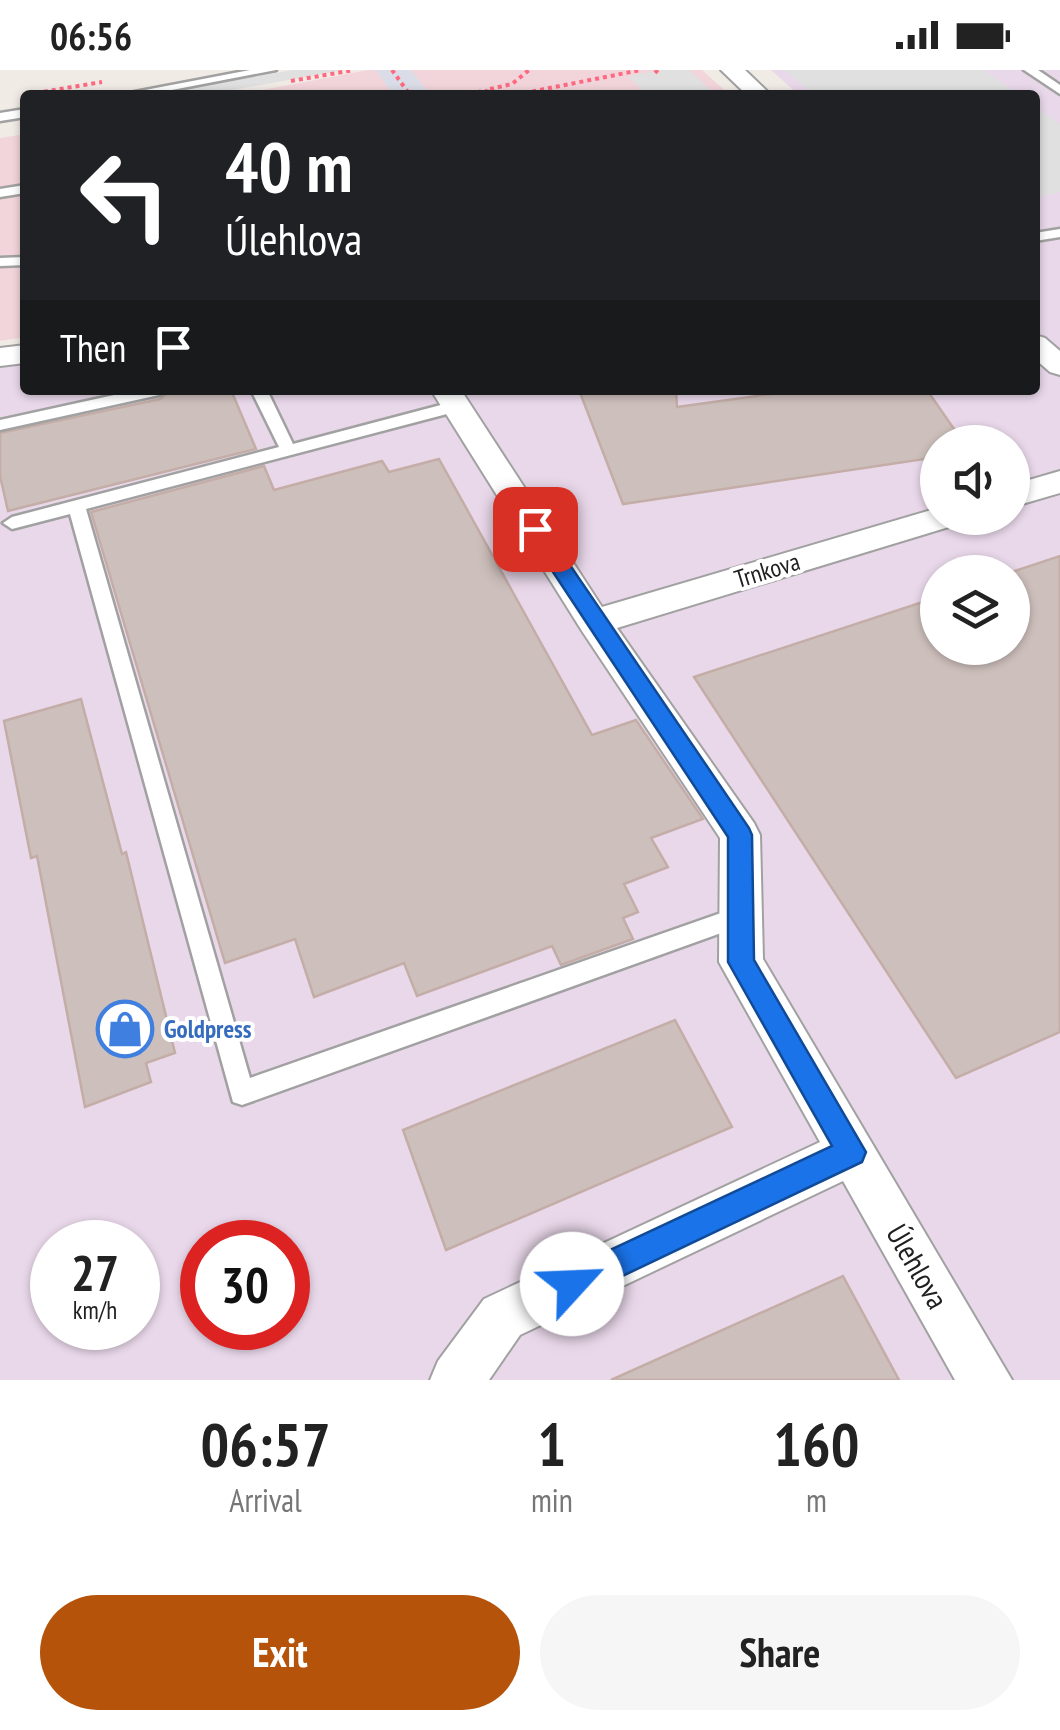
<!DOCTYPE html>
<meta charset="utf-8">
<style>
body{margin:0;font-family:"PT Sans Narrow",sans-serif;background:#f6f6f6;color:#222;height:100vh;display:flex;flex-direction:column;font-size:38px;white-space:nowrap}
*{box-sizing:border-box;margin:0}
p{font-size:32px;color:#767676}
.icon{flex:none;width:55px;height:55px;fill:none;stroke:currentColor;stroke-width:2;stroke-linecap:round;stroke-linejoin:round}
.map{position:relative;height:1310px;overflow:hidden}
.side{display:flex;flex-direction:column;background:#fff;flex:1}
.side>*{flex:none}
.guide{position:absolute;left:20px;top:20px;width:1020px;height:305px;border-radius:10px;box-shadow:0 2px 8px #0004;background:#202124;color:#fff;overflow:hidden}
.tools{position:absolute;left:920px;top:355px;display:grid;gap:20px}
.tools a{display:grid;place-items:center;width:110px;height:110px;border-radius:50%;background:#fff;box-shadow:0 2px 8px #0004;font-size:50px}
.speed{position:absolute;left:30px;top:1150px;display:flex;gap:20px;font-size:50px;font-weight:700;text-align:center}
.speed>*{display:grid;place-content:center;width:130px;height:130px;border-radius:50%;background:#fff;box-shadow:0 2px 8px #0004;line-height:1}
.speed small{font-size:25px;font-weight:400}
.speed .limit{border:15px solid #d22;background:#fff;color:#111}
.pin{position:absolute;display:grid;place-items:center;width:85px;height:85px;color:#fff;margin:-42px;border-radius:20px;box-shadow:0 5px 15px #0006}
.me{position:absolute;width:110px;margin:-55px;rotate:65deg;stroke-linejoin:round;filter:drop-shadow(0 0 8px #0008)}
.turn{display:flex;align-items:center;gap:35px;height:210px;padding:0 40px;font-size:45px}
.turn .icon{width:130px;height:130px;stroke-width:2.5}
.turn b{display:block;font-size:70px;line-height:85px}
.then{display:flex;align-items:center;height:95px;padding:0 40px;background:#0003;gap:20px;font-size:38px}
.eta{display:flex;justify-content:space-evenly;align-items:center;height:170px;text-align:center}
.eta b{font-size:60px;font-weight:700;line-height:70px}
.cta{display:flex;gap:20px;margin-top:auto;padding:20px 40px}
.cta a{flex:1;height:115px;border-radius:60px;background:#b45309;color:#fff;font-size:40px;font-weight:700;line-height:115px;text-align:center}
.cta a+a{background:#f6f6f6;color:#222}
.status{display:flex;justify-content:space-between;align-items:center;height:70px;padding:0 50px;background:#fff;direction:ltr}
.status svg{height:28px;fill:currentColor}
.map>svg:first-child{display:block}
.commercial{fill:#f2d5db}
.industrial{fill:#e9d8ea;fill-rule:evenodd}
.parking{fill:#e0e0e0}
.plaza{fill:#dadde7}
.building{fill:#cdbfbc;stroke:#c4ada7;stroke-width:2.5}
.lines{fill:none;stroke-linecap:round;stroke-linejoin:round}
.lane-casing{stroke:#a1a1a1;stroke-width:5}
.street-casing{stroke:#a1a1a1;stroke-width:4}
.path{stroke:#ff6980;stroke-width:4;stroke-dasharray:4 4;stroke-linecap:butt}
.lane{fill:#fff;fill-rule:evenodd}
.street{fill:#fff;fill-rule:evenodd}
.route{fill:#1a73e8;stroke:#114b97;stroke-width:2.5}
.labels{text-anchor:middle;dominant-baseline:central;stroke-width:8;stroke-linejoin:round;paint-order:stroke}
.street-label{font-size:25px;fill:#202020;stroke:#fff}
.shop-label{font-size:25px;font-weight:bold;fill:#366cbe;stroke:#fff;text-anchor:start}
.near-street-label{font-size:30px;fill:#202020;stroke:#fff}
</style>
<div class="status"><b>06:56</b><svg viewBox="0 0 49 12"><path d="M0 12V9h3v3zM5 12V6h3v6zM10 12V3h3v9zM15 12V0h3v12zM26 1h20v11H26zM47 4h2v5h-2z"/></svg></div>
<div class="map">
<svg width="1060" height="1310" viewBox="0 0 1060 1310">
<rect width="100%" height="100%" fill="#f1ebe6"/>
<g class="commercial">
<path d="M368 0H702L730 25H235Z"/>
<path d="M25 64V267L0 271V68Z"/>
</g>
<path class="industrial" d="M771 0H1060V1310H0V297L25 294V320H1035V25H799ZM938 372H1012V448H938ZM938 502H1012V578H938ZM52 1172H138V1258H52ZM202 1172H288V1258H202Z"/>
<g class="parking">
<path d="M293 0H344L205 25H152Z"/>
<path d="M661 0H689L716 25H647L628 6Z"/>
<path d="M784 0H984L1019 25H814Z"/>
<path d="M1035 36 1060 54V122L1035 128Z"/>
</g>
<path class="plaza" d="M376 0H411L430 25H393Z"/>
<g class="building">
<path d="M171 320H231L256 379 8 441 0 406V363L160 329Z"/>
<path d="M579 320H676L677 337 801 320H927L963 372H938V387L623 434Z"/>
<path d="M439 389 592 665 636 650 703 749 651 768 668 797 624 814 638 842 623 848 633 869 561 895 552 876 417 926 404 893 314 927 295 869 225 893 91 442 264 396 274 420 382 391 389 402Z"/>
<path d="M1060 486V962L956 1008 694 607 938 527V578H1012V502Z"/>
<path d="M81 629 122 784 126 782 175 983 146 993 151 1012 85 1037 37 786 31 788 4 651Z"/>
<path d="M675 950 732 1057 446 1180 403 1060Z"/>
<path d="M843 1206 899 1310H611Z"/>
</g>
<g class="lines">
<g class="lane-casing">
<g id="lane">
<path d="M250 0H276L146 25H119Z"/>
<path d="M1024 0H1038L1060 15V24Z"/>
<path d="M25 39V47L0 51V43Z"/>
<path d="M25 115V123L0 127V119Z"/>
<path d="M1060 159V167L1035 171V163Z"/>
<path d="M25 187V195L0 196V188Z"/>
<path d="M137 320H167L159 325 0 360V350Z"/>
<path d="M251 320H267L293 374 456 331 464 336 462 340 86 439 250 1008 741 836 749 839 752 846 749 853 242 1035 233 1032 70 444 12 459 3 453 12 447 279 377Z"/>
</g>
</g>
<g class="street-casing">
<g id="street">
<path d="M721 0H745L771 25H747Z"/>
<path d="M1035 265 1045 268 1060 281V305L1050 302 1035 289Z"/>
<path d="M25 275V293L0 296V278Z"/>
<path d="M431 320H461L602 537 938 438V448H956L952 456 617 558 754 753 760 765 763 889 1012 1310H955L843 1111 520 1265 489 1310H430L438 1291 484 1229 820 1072 719 892 720 768 582 561Z"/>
<path d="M1060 401V423L1012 437V415Z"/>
</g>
</g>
<g class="path">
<path d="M392 0 410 25"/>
<path d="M655 0 659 4"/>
<path d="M291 11 354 0"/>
<path d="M490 19 512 14 529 0"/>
<path d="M36 23 102 12"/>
<path d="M461 25 484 21 519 24 641 0"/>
</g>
<use href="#lane" class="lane"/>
<use href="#street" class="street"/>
</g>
<path class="route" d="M535 452 542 454 749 758 752 765 754 890 866 1082 862 1092 572 1230 561 1225 556 1214 561 1203 832 1076 728 892V767L528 464V454Z"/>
<defs>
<g id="shop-ring" transform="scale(2.875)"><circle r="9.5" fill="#fff" stroke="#3f7fe0" stroke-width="1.5"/><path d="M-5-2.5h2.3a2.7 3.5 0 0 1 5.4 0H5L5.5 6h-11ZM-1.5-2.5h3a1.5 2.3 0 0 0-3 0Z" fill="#3f7fe0"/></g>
</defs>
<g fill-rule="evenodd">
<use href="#shop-ring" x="125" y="959"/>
</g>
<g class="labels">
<g class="street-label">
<text transform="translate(767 500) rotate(-17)">Trnkova</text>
</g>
<g class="shop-label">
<text x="164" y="959">Goldpress</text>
</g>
<g class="near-street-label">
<text transform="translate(918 1196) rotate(60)">Úlehlova</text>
</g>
</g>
</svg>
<div class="tools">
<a><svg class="icon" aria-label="sound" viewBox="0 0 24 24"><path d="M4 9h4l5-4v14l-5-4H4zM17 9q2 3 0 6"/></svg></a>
<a><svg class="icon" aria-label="layers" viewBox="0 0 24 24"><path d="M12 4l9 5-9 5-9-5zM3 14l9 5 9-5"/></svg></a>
</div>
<div class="speed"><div>27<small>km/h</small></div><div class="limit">30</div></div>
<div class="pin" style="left:535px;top:459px;background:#d93025"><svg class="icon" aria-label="arrive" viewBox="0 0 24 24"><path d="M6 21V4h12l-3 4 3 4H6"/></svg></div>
<svg class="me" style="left:572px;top:1214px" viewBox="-20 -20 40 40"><circle r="19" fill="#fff"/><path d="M0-13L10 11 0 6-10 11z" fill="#1a73e8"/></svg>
<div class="guide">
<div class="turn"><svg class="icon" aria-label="left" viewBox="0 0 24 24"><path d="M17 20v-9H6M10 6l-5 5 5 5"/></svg><div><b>40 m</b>Úlehlova</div></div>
<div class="then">Then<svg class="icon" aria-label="arrive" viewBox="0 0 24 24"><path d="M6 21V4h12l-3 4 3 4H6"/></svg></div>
</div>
</div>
<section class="side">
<div class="eta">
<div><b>06:57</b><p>Arrival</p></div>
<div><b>1</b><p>min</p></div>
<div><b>160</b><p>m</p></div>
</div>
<div class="cta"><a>Exit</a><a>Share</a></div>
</section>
